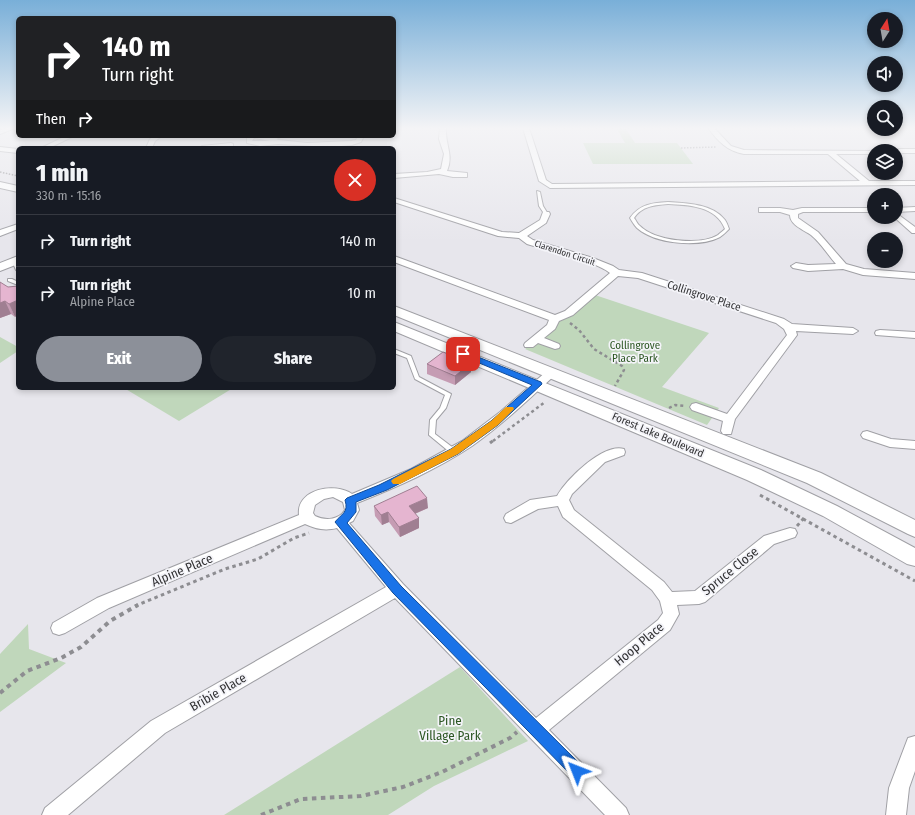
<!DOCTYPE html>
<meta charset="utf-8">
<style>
body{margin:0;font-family:"Fira Sans Condensed",sans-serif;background:#20242c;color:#f1f3f6;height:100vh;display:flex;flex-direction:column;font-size:15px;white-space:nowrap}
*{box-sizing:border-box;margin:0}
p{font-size:13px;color:#9ea1a6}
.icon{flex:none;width:22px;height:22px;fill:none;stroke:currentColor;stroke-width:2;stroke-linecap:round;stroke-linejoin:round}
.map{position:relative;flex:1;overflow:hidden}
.sheet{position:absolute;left:16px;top:146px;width:380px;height:244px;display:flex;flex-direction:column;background:#171b24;border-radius:6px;box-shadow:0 2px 6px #0003}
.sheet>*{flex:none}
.hud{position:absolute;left:16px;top:16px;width:380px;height:122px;border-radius:6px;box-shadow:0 2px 6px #0003;background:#202124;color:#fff;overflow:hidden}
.needle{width:26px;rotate:11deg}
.buttons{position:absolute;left:867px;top:12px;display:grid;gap:8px}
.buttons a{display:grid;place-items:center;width:36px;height:36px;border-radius:50%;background:#171b24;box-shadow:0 2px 6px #0003;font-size:20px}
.pin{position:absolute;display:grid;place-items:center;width:34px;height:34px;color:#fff;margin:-17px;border-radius:8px;box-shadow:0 2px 6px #0006}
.me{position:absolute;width:44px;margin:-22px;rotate:315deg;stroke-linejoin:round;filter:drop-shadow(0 0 3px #0008)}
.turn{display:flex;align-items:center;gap:14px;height:84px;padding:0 20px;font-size:18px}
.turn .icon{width:52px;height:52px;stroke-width:2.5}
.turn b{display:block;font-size:28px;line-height:34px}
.then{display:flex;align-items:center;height:38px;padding:0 20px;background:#0003;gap:8px;font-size:15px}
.round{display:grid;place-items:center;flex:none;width:42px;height:42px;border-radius:21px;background:#20242c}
.overview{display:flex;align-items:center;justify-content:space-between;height:68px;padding:0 20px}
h1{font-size:24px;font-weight:800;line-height:30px}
.primary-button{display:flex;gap:8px;margin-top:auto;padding:8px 20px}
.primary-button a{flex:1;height:46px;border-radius:24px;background:#8c9099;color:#fff;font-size:16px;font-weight:800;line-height:46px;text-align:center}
.primary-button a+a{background:#20242c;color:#f1f3f6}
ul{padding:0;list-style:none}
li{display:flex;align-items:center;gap:12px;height:52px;padding:0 20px;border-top:1px solid #363941}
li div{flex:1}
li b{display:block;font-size:15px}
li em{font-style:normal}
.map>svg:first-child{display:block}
.green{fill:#c0d7bb}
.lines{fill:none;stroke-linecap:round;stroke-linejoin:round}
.service-casing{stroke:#a0a0a5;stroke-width:2}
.minor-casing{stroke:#a0a0a5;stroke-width:2}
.secondary-casing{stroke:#a0a0a5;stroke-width:2}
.path-far3{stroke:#8d8d91;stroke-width:1.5;stroke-dasharray:1.5 1.5;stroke-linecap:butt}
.path-far2{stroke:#8d8d91;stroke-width:2.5;stroke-dasharray:3 3;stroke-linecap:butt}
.path-far1{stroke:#8d8d91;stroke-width:3;stroke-dasharray:3.5 3.5;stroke-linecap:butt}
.path{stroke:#8d8d91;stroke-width:4;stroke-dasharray:4.5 4.5;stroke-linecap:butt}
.service{fill:#fff;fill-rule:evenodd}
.minor{fill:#fff;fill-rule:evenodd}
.secondary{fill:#fff;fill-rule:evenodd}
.wall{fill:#c59cb3}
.shaded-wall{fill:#a07f92}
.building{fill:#e5b5d0;stroke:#a07f92}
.route{fill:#1a73e8;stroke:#114b97}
.slow{fill:#f59e0b}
.labels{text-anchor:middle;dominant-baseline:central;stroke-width:3.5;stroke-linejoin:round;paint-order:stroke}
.far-street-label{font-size:9px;fill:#323234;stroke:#f4f4f9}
.street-label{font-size:11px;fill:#323234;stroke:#f4f4f9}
.park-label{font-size:11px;fill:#2c5723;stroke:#f4f4f9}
.near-street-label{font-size:13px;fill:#323234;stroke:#f4f4f9}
.near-park-label{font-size:13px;fill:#2c5723;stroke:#f4f4f9}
</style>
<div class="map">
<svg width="915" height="815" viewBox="0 0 915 815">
<rect width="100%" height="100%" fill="#e7e6ec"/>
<g class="green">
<path d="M617 129H626L635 143H677L693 164H593L583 143H625Z"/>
<path d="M592 294 709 333 662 387 719 408 707 425 525 349Z"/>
<path d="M0 337 18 347V351L0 363Z"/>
<path d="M124 388H233L179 421Z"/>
<path d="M28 624 29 649 66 663 0 712V654Z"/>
<path d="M460 667 528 741 434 786 388 815H224Z"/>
</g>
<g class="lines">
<g class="service-casing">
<g id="service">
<path d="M278 136H283L274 140 271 139Z"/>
<path d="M537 191 540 192 543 206 548 214 547 215H545L539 206Z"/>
<path d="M668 202C686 203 713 204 725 220 727 223 728 226 729 229 726 232 723 235 720 237 699 248 655 244 637 228 634 225 632 221 630 218 640 204 652 203 668 202ZM668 204C689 205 716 206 725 229 723 231 720 233 718 235 699 246 655 241 640 226 637 224 636 220 634 218 642 206 655 205 668 204Z"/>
<path d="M12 260 18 261V263H17L18 271 16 270 12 261Z"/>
<path d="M8 279H12L18 282V285L8 281Z"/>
<path d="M394 349 411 356 419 377 451 394 446 408 436 420 435 434 456 450 457 452 456 454H452L429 435 430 420 440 408 445 395 415 379 407 358 394 353Z"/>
</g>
</g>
<g class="minor-casing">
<g id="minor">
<path d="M6 128H15L0 134V130Z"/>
<path d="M440 128H446C445 145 454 155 447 171L467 173V177H453L439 174 394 178V174L427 172 441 169 444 154 439 139Z"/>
<path d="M523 128H529L546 180 552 184 860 181 828 154H744C727 151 718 141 708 128H714L731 146 744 150 876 151H874V154H836L869 181H915V185L550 188 539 181Z"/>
<path d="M66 136H74L49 148H41Z"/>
<path d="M154 136H162L155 141 152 148H146L150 139Z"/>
<path d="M249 136H267L279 140 307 143 351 141 356 140 358 136H364L361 142 352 145 331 147 278 144 260 146 247 143V138ZM254 138 271 141H252Z"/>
<path d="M231 143 233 144V146L199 148 202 146Z"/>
<path d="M0 147 18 149V153L0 151Z"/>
<path d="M896 149H915V153H896V151H893Z"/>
<path d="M394 198 502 232 519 233 540 220 543 212H549L550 214 546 223 527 236 533 240 593 258 613 266 619 270 642 273 784 319 792 324 853 328 858 331 853 334 796 331 797 335 735 419 731 434H723L721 431 723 421 692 410 690 407 692 404 696 403 727 414 787 335 784 329 776 323 638 278 618 276 573 315 559 321 555 329 544 338 559 344 560 346 559 348 555 349 538 343 533 347H525L524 345 525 343 547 325 549 320 394 262V256L555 315 565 311 610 273C596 261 547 250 527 244L519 238 498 236 394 202Z"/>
<path d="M915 207V211L896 212V208Z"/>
<path d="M759 208H780L793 210 802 208H874V212H803L798 214V218L818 232 846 264 864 269 915 273V279L863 275 843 269 808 271 793 268 791 266 796 263 808 265 836 264C828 255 821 243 811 235 804 230 790 225 790 215L780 212H759Z"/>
<path d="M896 213 915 227V233H912L894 217H896Z"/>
<path d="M18 224V229L0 236V230Z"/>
<path d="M880 330 915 332V338L876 335 875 333 876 331Z"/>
<path d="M551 370 555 371 557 373 555 375C528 400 502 425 472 446 436 470 397 487 357 503L359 510 353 521 349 523 403 584 536 718 658 620 663 613 660 601 652 590 563 517 558 506 538 509 511 523 506 522 504 518 506 514 530 500 557 496C567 479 603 443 624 449L625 452 624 455 605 462 572 494 569 500 574 510 664 582 672 592 695 591 764 536 790 528 795 529 797 533 795 537 774 544 705 602 699 604 677 605 679 614 670 630 549 730 626 808 629 815H605L395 598 165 733 68 815H42L45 808 151 721 386 587 337 528C325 531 316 529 305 524L109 608 65 633 59 635 53 633 51 628 53 623 97 598 299 515C296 489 335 482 352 494L411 469 462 441 500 412 547 371ZM333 497 343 502 345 510C339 520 325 521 315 516L313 513 315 505 324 499Z"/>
<path d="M867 431 891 439 915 441V449L890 447 863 438 861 435 863 432Z"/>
<path d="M915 736V771L909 788 906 815H886L889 788 908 738Z"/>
</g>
</g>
<g class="secondary-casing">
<g id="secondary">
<path d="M0 182 18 186V192L0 188Z"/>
<path d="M18 256V264L0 271V263Z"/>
<path d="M394 306 821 473 915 520V537L908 534 807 483 394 315Z"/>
<path d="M394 322 761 470 837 506 915 548V566L907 564 823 516 747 480 394 331Z"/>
</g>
</g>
<g class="path-far3">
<path d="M681 148 716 147"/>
<path d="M0 172 18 176"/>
</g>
<g class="path-far2">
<path d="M570 323 579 330 594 349 622 366 624 370 615 386"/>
<path d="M669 408 675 405 685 406"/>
<path d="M493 441 545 402"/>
</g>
<g class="path-far1">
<path d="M490 443 494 440"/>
<path d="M760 495 915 581"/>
<path d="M797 526 804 518"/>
<path d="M135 606 225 569 258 559 294 538 309 533"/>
</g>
<g class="path">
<path d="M0 693 27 671 61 658 81 647 110 621 138 605"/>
<path d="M261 815 301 799 361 796 403 787 442 772 510 738 517 732"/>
</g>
<use href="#service" class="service"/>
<use href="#minor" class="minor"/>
<use href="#secondary" class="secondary"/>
</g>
<g class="wall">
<path d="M0 282 15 317 11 314 0 318Z"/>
<path d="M471 363V372L455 385 427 374V364Z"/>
<path d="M374 506 428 508 415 514 419 518V528L400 537 389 522 382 525 375 516Z"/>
</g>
<g class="shaded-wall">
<path d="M18 300V315L15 317 9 304Z"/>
<path d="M5 301 11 314 0 318V303Z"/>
<path d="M471 363V372L455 385V376Z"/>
<path d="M427 498 428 508 409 516V506Z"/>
<path d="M388 512 389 522 382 525 381 515Z"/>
<path d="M419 518V528L400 537 399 527Z"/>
</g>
<g class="building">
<path d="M0 282 8 287 18 286V300L9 304 5 301 0 303Z"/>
<path d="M443 352 471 363 455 376 427 364Z"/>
<path d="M417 486 427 498 409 506 419 518 399 527 388 512 381 515 374 506Z"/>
</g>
<linearGradient id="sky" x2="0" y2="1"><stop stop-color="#79afd8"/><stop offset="0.53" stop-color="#f4f4f6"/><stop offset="1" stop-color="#f4f4f6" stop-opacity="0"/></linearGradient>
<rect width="915" height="242" fill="url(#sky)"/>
<path class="route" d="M463 351 541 382 542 384 498 425 458 454 387 490 356 502V512L347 523 401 586 582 766 584 771 582 776 577 778 572 776 393 593 335 522C341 514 349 513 345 500L347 498 379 485 451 449 491 421 532 385 460 355 459 354Z"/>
<path class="slow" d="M506 407H513L514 409 498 425 458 454 400 484H393L391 481 393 479 451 449 491 421Z"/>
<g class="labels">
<g class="far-street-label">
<text transform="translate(565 253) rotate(18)">Clarendon Circuit</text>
</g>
<g class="street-label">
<text transform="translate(704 296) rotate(18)">Collingrove Place</text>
<text transform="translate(658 435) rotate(23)">Forest Lake Boulevard</text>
</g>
<g class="park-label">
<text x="635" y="345">Collingrove<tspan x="635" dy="13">Place Park</tspan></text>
</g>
<g class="near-street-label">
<text transform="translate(182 570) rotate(-23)">Alpine Place</text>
<text transform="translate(730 571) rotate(-39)">Spruce Close</text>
<text transform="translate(639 644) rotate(-40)">Hoop Place</text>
<text transform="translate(218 692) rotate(-30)">Bribie Place</text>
</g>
<g class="near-park-label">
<text x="450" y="720">Pine<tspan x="450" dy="15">Village Park</tspan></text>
</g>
</g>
</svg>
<div class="buttons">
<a><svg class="needle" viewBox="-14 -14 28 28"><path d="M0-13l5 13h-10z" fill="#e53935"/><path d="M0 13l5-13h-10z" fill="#9ea1a6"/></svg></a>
<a><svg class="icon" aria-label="sound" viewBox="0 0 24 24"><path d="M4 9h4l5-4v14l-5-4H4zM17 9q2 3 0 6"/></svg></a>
<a><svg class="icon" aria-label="search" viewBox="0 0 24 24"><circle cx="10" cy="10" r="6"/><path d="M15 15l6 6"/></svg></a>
<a><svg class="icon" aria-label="layers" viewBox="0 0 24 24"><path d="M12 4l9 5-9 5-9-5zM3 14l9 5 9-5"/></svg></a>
<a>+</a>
<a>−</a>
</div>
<div class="pin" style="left:463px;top:354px;background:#d93025"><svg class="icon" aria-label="arrive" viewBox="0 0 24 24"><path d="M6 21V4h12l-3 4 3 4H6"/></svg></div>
<svg class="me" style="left:577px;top:771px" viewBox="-20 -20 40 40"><path d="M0-17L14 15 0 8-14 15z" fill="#1a73e8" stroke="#fff" stroke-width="4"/></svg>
<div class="hud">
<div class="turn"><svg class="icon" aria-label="right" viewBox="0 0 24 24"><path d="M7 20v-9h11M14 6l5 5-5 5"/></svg><div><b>140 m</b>Turn right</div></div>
<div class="then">Then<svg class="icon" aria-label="right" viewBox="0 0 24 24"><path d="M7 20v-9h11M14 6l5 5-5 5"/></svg></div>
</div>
<section class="sheet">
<div class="overview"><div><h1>1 min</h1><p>330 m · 15:16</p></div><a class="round" style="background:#d93025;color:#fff"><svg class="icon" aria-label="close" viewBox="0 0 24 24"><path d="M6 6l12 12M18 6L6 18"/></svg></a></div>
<ul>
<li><svg class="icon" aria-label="right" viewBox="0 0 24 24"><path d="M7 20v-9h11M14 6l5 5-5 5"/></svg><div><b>Turn right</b></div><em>140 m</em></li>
<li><svg class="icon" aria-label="right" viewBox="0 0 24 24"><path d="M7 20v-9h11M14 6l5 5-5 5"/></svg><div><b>Turn right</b><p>Alpine Place</p></div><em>10 m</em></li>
</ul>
<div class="primary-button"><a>Exit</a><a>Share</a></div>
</section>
</div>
